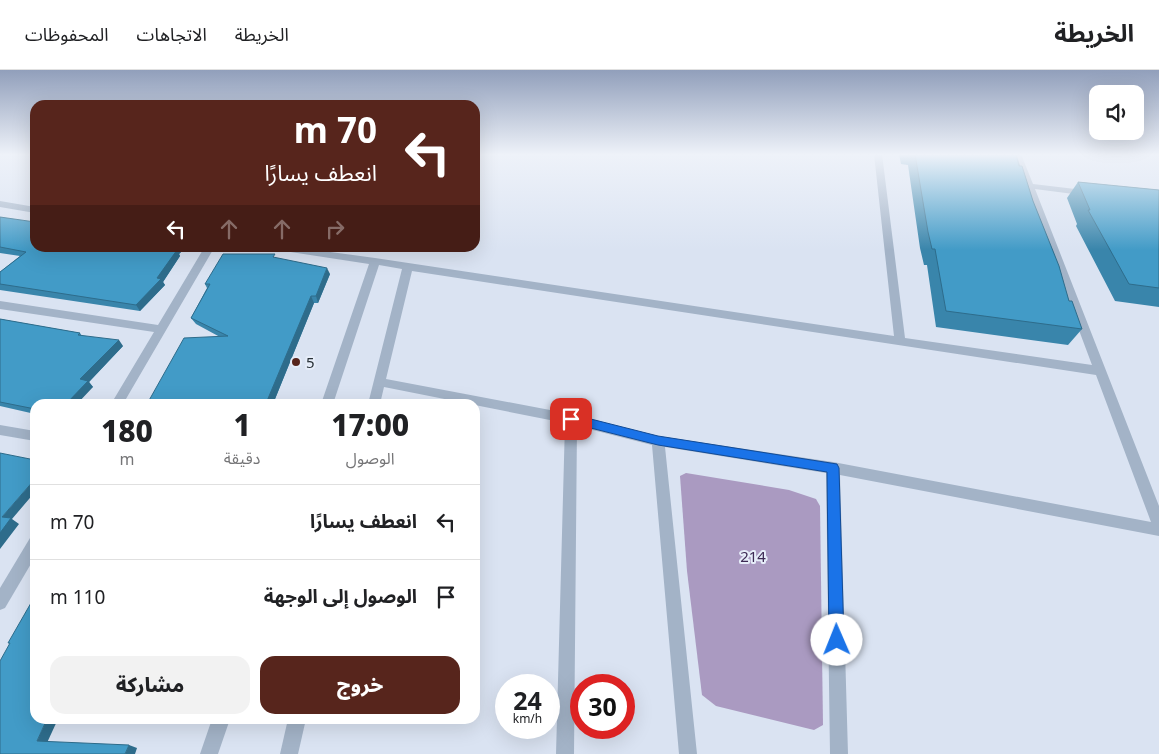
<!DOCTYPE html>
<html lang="ar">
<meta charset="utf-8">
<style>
body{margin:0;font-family:"Noto Sans","Noto Sans Arabic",sans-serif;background:#f2f2f2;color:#202124;direction:rtl;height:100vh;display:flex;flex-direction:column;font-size:19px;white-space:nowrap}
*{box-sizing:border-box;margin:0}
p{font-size:16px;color:#757577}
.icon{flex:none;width:28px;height:28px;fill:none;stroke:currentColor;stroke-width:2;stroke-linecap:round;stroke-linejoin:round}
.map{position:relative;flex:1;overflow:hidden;direction:ltr}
.panel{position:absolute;left:30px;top:329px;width:450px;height:325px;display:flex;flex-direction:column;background:#fff;border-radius:15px;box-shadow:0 5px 20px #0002;direction:rtl}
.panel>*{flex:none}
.guide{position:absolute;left:30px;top:30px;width:450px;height:152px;border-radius:15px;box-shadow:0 5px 20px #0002;direction:rtl;background:#57251c;color:#fff;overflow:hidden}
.buttons{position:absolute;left:1089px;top:15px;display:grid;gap:10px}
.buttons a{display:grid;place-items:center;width:55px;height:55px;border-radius:10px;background:#fff;box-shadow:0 5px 20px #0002;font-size:25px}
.speed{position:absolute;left:495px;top:604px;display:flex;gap:10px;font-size:25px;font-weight:700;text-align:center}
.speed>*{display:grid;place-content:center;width:65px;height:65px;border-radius:50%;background:#fff;box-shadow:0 5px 20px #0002;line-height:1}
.speed small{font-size:12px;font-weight:400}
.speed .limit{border:8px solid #d22;background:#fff;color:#111}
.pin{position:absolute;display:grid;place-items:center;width:42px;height:42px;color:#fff;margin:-21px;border-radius:10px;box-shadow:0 2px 8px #0006}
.me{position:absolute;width:55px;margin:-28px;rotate:359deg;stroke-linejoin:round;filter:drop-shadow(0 0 4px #0008)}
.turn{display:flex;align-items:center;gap:18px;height:105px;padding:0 20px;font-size:22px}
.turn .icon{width:65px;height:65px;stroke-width:2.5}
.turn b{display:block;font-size:35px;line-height:42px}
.lanes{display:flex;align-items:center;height:48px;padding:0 20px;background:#0003;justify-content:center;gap:25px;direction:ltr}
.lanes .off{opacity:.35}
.eta{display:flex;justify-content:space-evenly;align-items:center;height:85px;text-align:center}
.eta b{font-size:30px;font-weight:800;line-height:35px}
.button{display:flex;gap:10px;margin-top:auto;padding:10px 20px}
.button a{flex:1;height:58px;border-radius:15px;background:#57251c;color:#fff;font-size:20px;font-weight:800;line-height:58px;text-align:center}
.button a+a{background:#f2f2f2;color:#202124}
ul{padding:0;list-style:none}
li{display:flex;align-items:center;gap:15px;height:75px;padding:0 20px;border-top:1px solid #e0e0e0}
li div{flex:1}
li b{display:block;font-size:19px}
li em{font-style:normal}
header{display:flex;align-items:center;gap:30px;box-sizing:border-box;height:70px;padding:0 25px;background:#fff;border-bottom:1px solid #e0e0e0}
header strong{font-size:24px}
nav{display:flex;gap:28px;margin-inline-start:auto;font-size:18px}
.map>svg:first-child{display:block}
.green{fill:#aa9ac1}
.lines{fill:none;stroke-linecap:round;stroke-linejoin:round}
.minor{fill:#a3b3c7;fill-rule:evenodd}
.wall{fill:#3985ab}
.shaded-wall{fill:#2e6c8b}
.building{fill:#429bc7;stroke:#2e6c8b}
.route{fill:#1a73e8;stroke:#114b97}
.poi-dot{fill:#57251c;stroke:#e6edf9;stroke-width:2}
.labels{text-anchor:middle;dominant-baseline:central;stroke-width:4;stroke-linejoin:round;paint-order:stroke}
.poi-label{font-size:15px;fill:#273036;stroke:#e6edf9;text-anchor:start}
.park-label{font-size:15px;fill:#3d2a54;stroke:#e6edf9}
</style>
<header>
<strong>الخريطة</strong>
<nav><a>الخريطة</a><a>الاتجاهات</a><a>المحفوظات</a></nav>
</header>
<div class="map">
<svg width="1159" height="684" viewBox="0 0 1159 684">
<rect width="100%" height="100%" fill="#dae3f2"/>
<path class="green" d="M686 403 789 420 816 429 820 436 823 655 814 660 716 636 702 625 687 501 680 406Z"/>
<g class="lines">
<g class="minor">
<path d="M874 84H882L905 268 1092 295 1013 84H1021L1033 114 1092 121 1094 123 1089 126 1035 119 1159 436V466L840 405 848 684H830L826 403 665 377 697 684H679L652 375 577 356 574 684H556L565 353 384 317 380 334H368L402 199 379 195 333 334H321L369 194 284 181 279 178H301L375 188 894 266ZM412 201 1096 305 1151 452 833 392 658 366 571 344 386 309Z"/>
<path d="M0 131 35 137V143L0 137Z"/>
<path d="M204 178H214L123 334H111L154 262 0 239V231L158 255Z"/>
<path d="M0 355 35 361V371L0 365Z"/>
<path d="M35 466V487L5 538 0 540V518L30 468Z"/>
<path d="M212 649H230L218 684H200Z"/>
<path d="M288 649H306L298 684H280Z"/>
</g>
</g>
<g class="wall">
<path d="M899 84H1016L1069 231 1082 259 1068 275 936 257 927 195H924L920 178 908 95 901 94Z"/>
<path d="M1078 112 1159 120V237L1115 231 1076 156 1077 154 1067 128Z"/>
<path d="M0 147 182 181 179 184 180 186 163 212 165 215 140 241 0 220V202L20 186 0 183Z"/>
<path d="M277 188 330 204 318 233H314L273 334H147L220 267 196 254 191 248 207 218 205 214Z"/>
<path d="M0 249 80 263 82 266 123 276 89 312 93 317 35 334V344L0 336Z"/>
</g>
<g class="shaded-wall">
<path d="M176 178H180L182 181 179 184 180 186 163 212 165 215 140 241 136 235 157 208Z"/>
<path d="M327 198 330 204 318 233 316 226Z"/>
<path d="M311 226 314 233 273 334H269L267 331Z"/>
<path d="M119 270 123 276 89 312 93 317 77 334H66L80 309Z"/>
<path d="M35 409V422L12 449 19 454 0 479V463L2 447Z"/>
<path d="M47 649H58L46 675 37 671Z"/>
<path d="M129 675 137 678 135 684H125Z"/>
</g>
<g class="building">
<path d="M915 84H1016L1019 96H1022L1033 131 1059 196 1069 231H1072L1082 259 946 241 935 179H932L928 162Z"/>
<path d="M1078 112 1159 120V218L1129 214 1088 140H1090Z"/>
<path d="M0 147 35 152V178H176L174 180H177L157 208 161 209 136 235 0 214V202L26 182 0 177Z"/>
<path d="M223 184H275L273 187 327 198 316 226H311L267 331 270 333V334H147L184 268 228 266 191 248 210 214H205Z"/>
<path d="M0 249 80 263 78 265 119 270 80 309 88 311 66 334H35V339L0 332Z"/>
<path d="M0 383 35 390V409L2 447 11 448 0 463Z"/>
<path d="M35 526V649H47L37 671 129 675 125 684H0V591L10 573H8Z"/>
</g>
<linearGradient id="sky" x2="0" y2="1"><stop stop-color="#919fbb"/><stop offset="0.47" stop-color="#eef2f9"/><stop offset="1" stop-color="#eef2f9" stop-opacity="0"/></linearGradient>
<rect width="1159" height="180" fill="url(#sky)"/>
<path class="route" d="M571 344 658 366 837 394 839 398 844 570 842 575 837 577 831 575 829 570 827 402 658 375 567 352 565 349Z"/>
<circle class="poi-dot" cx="296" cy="292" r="5"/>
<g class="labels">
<g class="poi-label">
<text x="306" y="292">5</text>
</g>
<g class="park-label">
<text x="753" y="486">214</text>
</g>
</g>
</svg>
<div class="buttons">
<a><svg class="icon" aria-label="sound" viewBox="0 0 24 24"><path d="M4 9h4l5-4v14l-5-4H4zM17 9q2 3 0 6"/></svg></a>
</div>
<div class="speed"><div>24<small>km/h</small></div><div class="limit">30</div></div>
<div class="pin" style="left:571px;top:349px;background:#d93025"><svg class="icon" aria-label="arrive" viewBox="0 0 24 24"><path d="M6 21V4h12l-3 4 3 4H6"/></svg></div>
<svg class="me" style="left:837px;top:570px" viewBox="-20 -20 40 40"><circle r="19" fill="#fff"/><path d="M0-13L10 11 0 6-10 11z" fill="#1a73e8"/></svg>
<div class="guide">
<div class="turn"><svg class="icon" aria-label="left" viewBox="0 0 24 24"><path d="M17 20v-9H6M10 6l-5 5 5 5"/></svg><div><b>70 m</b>انعطف يسارًا</div></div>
<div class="lanes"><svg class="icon" aria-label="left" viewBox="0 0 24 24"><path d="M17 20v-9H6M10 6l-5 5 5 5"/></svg><svg class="icon off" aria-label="ahead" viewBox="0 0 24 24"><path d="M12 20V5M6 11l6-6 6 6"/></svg><svg class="icon off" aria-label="ahead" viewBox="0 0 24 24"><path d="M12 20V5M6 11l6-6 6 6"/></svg><svg class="icon off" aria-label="right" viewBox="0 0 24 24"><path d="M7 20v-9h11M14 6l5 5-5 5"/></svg></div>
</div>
<section class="panel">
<div class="eta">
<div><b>17:00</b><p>الوصول</p></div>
<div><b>1</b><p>دقيقة</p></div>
<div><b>180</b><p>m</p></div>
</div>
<ul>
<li><svg class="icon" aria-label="left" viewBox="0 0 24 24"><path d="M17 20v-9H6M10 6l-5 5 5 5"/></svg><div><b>انعطف يسارًا</b></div><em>70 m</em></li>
<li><svg class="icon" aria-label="arrive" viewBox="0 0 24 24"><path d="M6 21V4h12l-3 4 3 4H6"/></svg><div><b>الوصول إلى الوجهة</b></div><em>110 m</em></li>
</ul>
<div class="button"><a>خروج</a><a>مشاركة</a></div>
</section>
</div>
